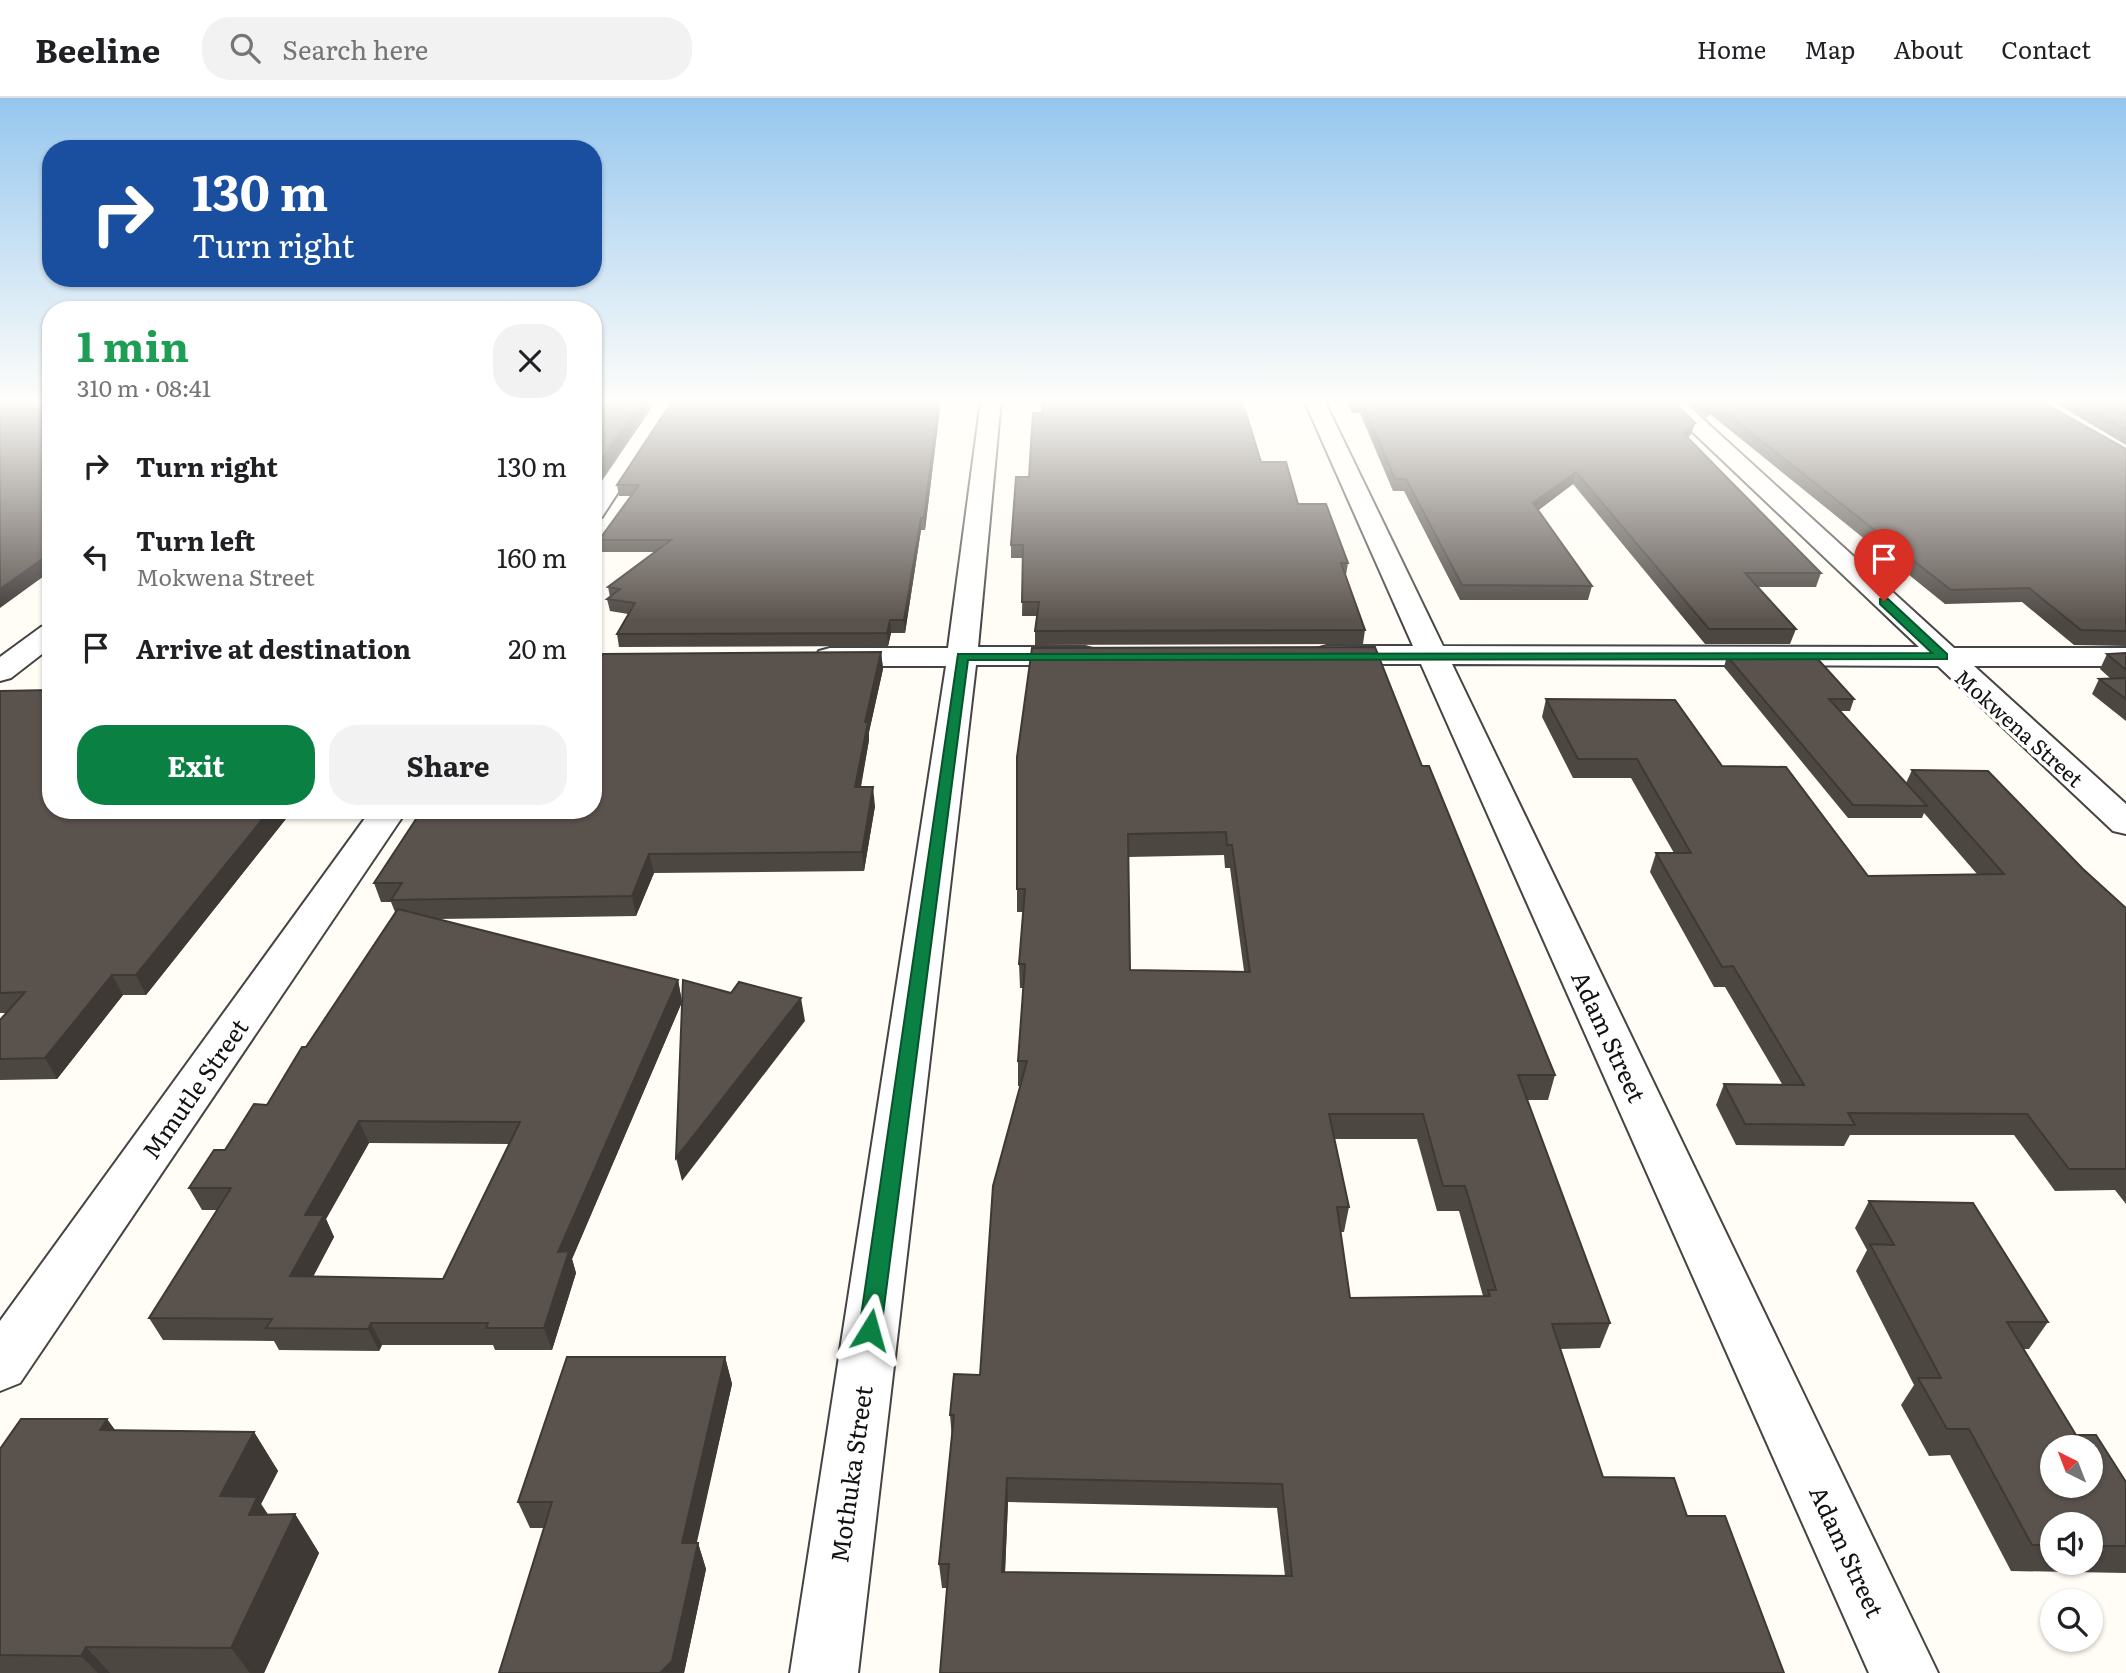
<!DOCTYPE html>
<meta charset="utf-8">
<style>
body{margin:0;font-family:Literata,serif;background:#f2f2f2;color:#202124;height:100vh;display:flex;flex-direction:column;font-size:26px;white-space:nowrap}
*{box-sizing:border-box;margin:0}
p{font-size:23px;color:#757577}
.icon{flex:none;width:38px;height:38px;fill:none;stroke:currentColor;stroke-width:2;stroke-linecap:round;stroke-linejoin:round}
.map{position:relative;flex:1;overflow:hidden}
.details{position:absolute;left:42px;top:203px;width:560px;height:518px;display:flex;flex-direction:column;background:#fff;border-radius:28px;box-shadow:0 2px 5px #0004}
.details>*{flex:none}
.top-card{position:absolute;left:42px;top:42px;width:560px;height:147px;border-radius:28px;box-shadow:0 2px 5px #0004;background:#1a4fa0;color:#fff;overflow:hidden}
.needle{width:46px;rotate:318deg}
.buttons{position:absolute;left:2040px;top:1337px;display:grid;gap:14px}
.buttons a{display:grid;place-items:center;width:63px;height:63px;border-radius:50%;background:#fff;box-shadow:0 2px 5px #0004;font-size:35px}
.pin{position:absolute;display:grid;place-items:center;width:60px;height:60px;color:#fff;margin:-72px -30px;border-radius:50% 50% 50% 0;rotate:-45deg;box-shadow:0 0 7px #0007}
.pin .icon{rotate:45deg}
.me{position:absolute;width:77px;margin:-38px;rotate:8deg;stroke-linejoin:round;filter:drop-shadow(0 0 5px #0008)}
.turn{display:flex;align-items:center;gap:24px;height:147px;padding:0 35px;font-size:32px}
.turn .icon{width:91px;height:91px;stroke-width:2.5}
.turn b{display:block;font-size:49px;line-height:60px}
.round{display:grid;place-items:center;flex:none;width:74px;height:74px;border-radius:28px;background:#f2f2f2}
.headline{display:flex;align-items:center;justify-content:space-between;height:119px;padding:0 35px}
h1{font-size:42px;font-weight:700;line-height:52px;color:#1e9e55}
.cta{display:flex;gap:14px;margin-top:auto;padding:14px 35px}
.cta a{flex:1;height:80px;border-radius:28px;background:#0b8043;color:#fff;font-size:28px;font-weight:700;line-height:80px;text-align:center}
.cta a+a{background:#f2f2f2;color:#202124}
ul{padding:0;list-style:none}
li{display:flex;align-items:center;gap:21px;height:91px;padding:0 35px}
li div{flex:1}
li b{display:block;font-size:26px}
li em{font-style:normal}
header{display:flex;align-items:center;gap:42px;box-sizing:border-box;height:98px;padding:0 35px;background:#fff;border-bottom:2px solid #e0e0e0}
header strong{font-size:33px}
nav{display:flex;gap:38px;margin-inline-start:auto;font-size:24px}
.search{width:490px;height:63px;background:#f2f2f2;display:flex;align-items:center;gap:18px;box-sizing:border-box;padding:0 24px;border-radius:28px;color:#757577;font-size:26px}
.map>svg:first-child{display:block}
.lines{fill:none;stroke-linecap:round;stroke-linejoin:round}
.minor-casing{stroke:#444;stroke-width:4}
.minor{fill:#fff;fill-rule:evenodd}
.wall{fill:#4d4742;fill-rule:evenodd}
.shaded-wall{fill:#3f3936}
.building{fill:#5a524d;stroke:#3f3936;stroke-width:2;fill-rule:evenodd}
.route{fill:#0b8043;stroke:#07532c;stroke-width:2}
.labels{text-anchor:middle;dominant-baseline:central;stroke-width:7;stroke-linejoin:round;paint-order:stroke}
.far-street-label{font-size:21px;fill:#111;stroke:#fff}
.street-label{font-size:24px;fill:#111;stroke:#fff}
</style>
<header>
<strong>Beeline</strong>
<div class="search"><svg class="icon" aria-label="search" viewBox="0 0 24 24"><circle cx="10" cy="10" r="6"/><path d="M15 15l6 6"/></svg>Search here</div>
<nav><a>Home</a><a>Map</a><a>About</a><a>Contact</a></nav>
</header>
<div class="map">
<svg width="2126" height="1575" viewBox="0 0 2126 1575">
<rect width="100%" height="100%" fill="#fffdf5"/>
<g class="lines">
<g class="minor-casing">
<g id="minor">
<path d="M657 302H678L602 419 593 421V396Z"/>
<path d="M981 302H1001L978 549H1085L1096 552 1100 558 1096 564 1085 567H976L858 1575H790L946 568H830L819 565 815 559 819 553 830 550H948Z"/>
<path d="M1304 302H1324L1443 548 1919 549 1659 302H1682L1954 550H2126V568H1974L2126 706V736L2113 733 1938 568 1452 566 1938 1575H1869L1421 566H1327L1316 563 1312 557 1316 551 1327 548H1413Z"/>
<path d="M51 526V549L11 580 0 583V559L41 529Z"/>
<path d="M371 712H407L20 1285 0 1293V1223Z"/>
</g>
</g>
<use href="#minor" class="minor"/>
</g>
<g class="wall">
<path d="M673 302H941L925 432H921L905 535H891L888 548 619 549 617 536 628 516 610 513 607 501 610 499 608 489 655 454H602L599 442 631 398H619L617 387Z"/>
<path d="M1346 302H1672L1695 325 1691 336 1688 340 1821 475 1816 489H1757L1796 531 1790 546H1705L1573 386 1538 412 1592 488 1588 502H1460L1404 393H1393L1360 315H1352Z"/>
<path d="M1685 302H2039L2126 351V548L2074 547 2022 504 1945 506 1710 316 1706 320Z"/>
<path d="M2050 302H2126V347Z"/>
<path d="M1042 315 1261 364 1348 465 1346 477 1365 532 1363 546 1035 547V533L1037 518H1022L1023 460H1011V447L1029 379Z"/>
<path d="M881 554 883 571 869 634V642L861 689 875 708 864 773 654 775 636 818 438 821 678 882 682 904 572 1161 576 1175 552 1252H495L493 1247H382L379 1253 279 1252 274 1243 163 1242 149 1220 217 1112H202L189 1090 267 1007 395 814 391 804H381L374 785ZM369 1045 509 1046 443 1181 313 1178 334 1139 326 1121Z"/>
<path d="M2126 555V623L2092 596 2099 581H2111L2100 571 2107 556Z"/>
<path d="M1727 558 1854 601 1850 613H1840L1906 685 1912 672 2083 771 2126 810V1106L2115 1092 2055 1093 2014 1037H1850L1844 1048 1736 1047 1716 1007 1724 986H1782L1725 889H1714L1650 774 1656 755H1674L1631 680H1573L1542 619 1546 601 1722 668 1868 778 1977 776 1924 715 1922 720H1848L1724 569Z"/>
<path d="M0 593 51 712H293L146 897H123L57 981 0 982V922L6 915H0Z"/>
<path d="M1017 659 1422 668 1555 977 1548 1002H1527L1610 1225 1600 1250 1560 1251 1603 1379 1687 1418 1784 1575H940L947 1490H942L939 1466 952 1341 950 1317 980 1277 1020 988H1018V963L1023 890H1020L1019 866 1023 814H1017ZM1224 757 1225 770H1230L1244 873 1130 872 1128 759ZM1334 1041H1417L1437 1113H1459L1483 1198 1350 1200 1340 1134H1344L1349 1109ZM1008 1404 1277 1410 1285 1478 1005 1474Z"/>
<path d="M1869 1103 2048 1224 2029 1251H2023L2076 1337 2126 1384V1475L2011 1473 1950 1357 1929 1358 1901 1307 1914 1287 1856 1173 1867 1152 1855 1130ZM2053 1426H2091V1465H2053Z"/>
<path d="M725 1259 732 1286 696 1445H698L706 1471 684 1575H499L544 1430H530L518 1404Z"/>
<path d="M107 1321 115 1333 254 1334 278 1373 261 1406 268 1417 295 1416 319 1455 264 1575H0V1351Z"/>
</g>
<g class="shaded-wall">
<path d="M642 302H652V305L593 394V374Z"/>
<path d="M939 302H941L925 432 924 420Z"/>
<path d="M1713 305 1710 316 1706 320 1709 309Z"/>
<path d="M1695 325 1691 336 1681 348 1684 336Z"/>
<path d="M1576 374 1573 386 1531 418 1533 405Z"/>
<path d="M921 420V432L905 535 904 522Z"/>
<path d="M51 455V473L0 510V491Z"/>
<path d="M890 522 891 535 888 548 887 535Z"/>
<path d="M881 554 883 571 869 634V642L857 708 855 689 865 624Z"/>
<path d="M873 689 875 708 864 773 862 754Z"/>
<path d="M270 712H293L146 897 136 877Z"/>
<path d="M649 756 654 775 636 818 632 798Z"/>
<path d="M112 877 123 897 57 981 45 960Z"/>
<path d="M678 882 682 904 572 1161 576 1175 552 1252 544 1230 558 1154Z"/>
<path d="M801 900 805 923 682 1083 676 1060Z"/>
<path d="M359 1023 369 1045 326 1121 334 1139 302 1200 290 1178 305 1117Z"/>
<path d="M371 1225 382 1247 379 1253 368 1231Z"/>
<path d="M725 1259 732 1286 691 1471 682 1445Z"/>
<path d="M107 1321 136 1360 100 1332Z"/>
<path d="M254 1334 278 1373 261 1406 282 1437 220 1398Z"/>
<path d="M1007 1380 1008 1404 1004 1498 1002 1474Z"/>
<path d="M295 1416 319 1455 264 1575H250L231 1550Z"/>
<path d="M698 1445 706 1471 684 1575H660Z"/>
<path d="M86 1549 110 1575H98L81 1558Z"/>
</g>
<g class="building">
<path d="M10 302H51V455L0 491V307Z"/>
<path d="M593 302H642L593 374Z"/>
<path d="M673 302H939L924 420H921L904 522H890L887 535 617 536 635 505 607 501 620 491 608 489 671 442H599L639 387H617Z"/>
<path d="M1042 302H1242L1261 364H1286L1298 406H1326L1348 465H1341L1365 532 1035 533 1039 504H1022L1023 447H1011L1016 379H1029L1033 315H1042Z"/>
<path d="M1353 302H1672L1695 325 1684 336 1821 475H1745L1796 531H1709L1576 374 1533 405 1592 488 1462 487 1406 381H1395L1362 303Z"/>
<path d="M1702 302H2039L2126 351V533L2081 532 2029 490 1951 492 1713 305 1709 309Z"/>
<path d="M2075 302H2126V332Z"/>
<path d="M1375 549 1422 668H1429L1555 977H1518L1610 1225 1552 1226 1603 1379 1674 1380 1687 1418H1725L1784 1575H940L949 1466H939L954 1317H950L954 1276 980 1277 993 1088 1027 963H1018L1025 866H1019L1025 791H1017V659L1032 550ZM1226 734 1227 747H1232L1250 874 1130 872 1128 736ZM1329 1016H1423L1443 1088H1465L1496 1192H1488L1490 1198 1350 1200 1337 1109H1349ZM1007 1380 1282 1386 1292 1478 1002 1474Z"/>
<path d="M881 554 865 624H868L855 689H873L862 754 649 756 632 798 391 802 402 785H374L422 712H593V572L603 556Z"/>
<path d="M2126 555V572L2107 556Z"/>
<path d="M1727 558H1815L1854 601H1829L1927 708 1853 707Z"/>
<path d="M2126 580V601L2099 581Z"/>
<path d="M51 592V712H270L136 877H112L45 960 0 961V922L25 894 0 895V593Z"/>
<path d="M1546 601 1675 602 1722 668 1786 669 1868 778 2004 776 1912 672 1988 673 2083 771 2126 810V1071H2069L2027 1016 1848 1015 1855 1027 1745 1026 1724 986 1804 987 1733 868 1722 869 1656 755H1691L1637 661H1578Z"/>
<path d="M398 811 678 882 558 1154 569 1153 544 1230H486L488 1225H371L368 1231 266 1230 272 1221 149 1220 231 1090H189L214 1052H225L254 1006 267 1007 302 949H306ZM359 1023 520 1024 443 1181 290 1178 324 1117H305Z"/>
<path d="M683 882 731 895 739 884 801 900 676 1060Z"/>
<path d="M1869 1103 1973 1105 2048 1224H2007L2076 1337H2096L2126 1384V1448H2091V1426H2053V1447H2032L1969 1331H1947L1918 1280H1941L1870 1146 1894 1147ZM2053 1349H2091V1388H2053Z"/>
<path d="M567 1259H725L682 1445H698L672 1563 660 1575H499L552 1404H518Z"/>
<path d="M21 1321H107L100 1332 254 1334 220 1398 257 1399 249 1417 295 1416 231 1550 86 1549 81 1558 0 1557V1351Z"/>
</g>
<linearGradient id="sky" x2="0" y2="1"><stop stop-color="#95c6ee"/><stop offset="0.58" stop-color="#fffefa"/><stop offset="1" stop-color="#fffefa" stop-opacity="0"/></linearGradient>
<rect width="2126" height="523" fill="url(#sky)"/>
<path class="route" d="M1880 501H1888L1947 556V561L968 562 881 1232 878 1239 870 1242 862 1239 859 1232 958 556 1932 555 1880 506Z"/>
<g class="labels">
<g class="far-street-label">
<text transform="translate(2020 629) rotate(42)">Mokwena Street</text>
</g>
<g class="street-label">
<text transform="translate(1610 938) rotate(65)">Adam Street</text>
<text transform="translate(194 990) rotate(-55)">Mmutle Street</text>
<text transform="translate(850 1376) rotate(-82)">Mothuka Street</text>
<text transform="translate(1848 1453) rotate(65)">Adam Street</text>
</g>
</g>
</svg>
<div class="buttons">
<a><svg class="needle" viewBox="-14 -14 28 28"><path d="M0-13l5 13h-10z" fill="#e53935"/><path d="M0 13l5-13h-10z" fill="#757577"/></svg></a>
<a><svg class="icon" aria-label="sound" viewBox="0 0 24 24"><path d="M4 9h4l5-4v14l-5-4H4zM17 9q2 3 0 6"/></svg></a>
<a><svg class="icon" aria-label="search" viewBox="0 0 24 24"><circle cx="10" cy="10" r="6"/><path d="M15 15l6 6"/></svg></a>
</div>
<div class="pin" style="left:1884px;top:503px;background:#d93025"><svg class="icon" aria-label="arrive" viewBox="0 0 24 24"><path d="M6 21V4h12l-3 4 3 4H6"/></svg></div>
<svg class="me" style="left:870px;top:1232px" viewBox="-20 -20 40 40"><path d="M0-17L14 15 0 8-14 15z" fill="#0b8043" stroke="#fff" stroke-width="4"/></svg>
<div class="top-card">
<div class="turn"><svg class="icon" aria-label="right" viewBox="0 0 24 24"><path d="M7 20v-9h11M14 6l5 5-5 5"/></svg><div><b>130 m</b>Turn right</div></div>
</div>
<section class="details">
<div class="headline"><div><h1>1 min</h1><p>310 m · 08:41</p></div><a class="round"><svg class="icon" aria-label="close" viewBox="0 0 24 24"><path d="M6 6l12 12M18 6L6 18"/></svg></a></div>
<ul>
<li><svg class="icon" aria-label="right" viewBox="0 0 24 24"><path d="M7 20v-9h11M14 6l5 5-5 5"/></svg><div><b>Turn right</b></div><em>130 m</em></li>
<li><svg class="icon" aria-label="left" viewBox="0 0 24 24"><path d="M17 20v-9H6M10 6l-5 5 5 5"/></svg><div><b>Turn left</b><p>Mokwena Street</p></div><em>160 m</em></li>
<li><svg class="icon" aria-label="arrive" viewBox="0 0 24 24"><path d="M6 21V4h12l-3 4 3 4H6"/></svg><div><b>Arrive at destination</b></div><em>20 m</em></li>
</ul>
<div class="cta"><a>Exit</a><a>Share</a></div>
</section>
</div>
